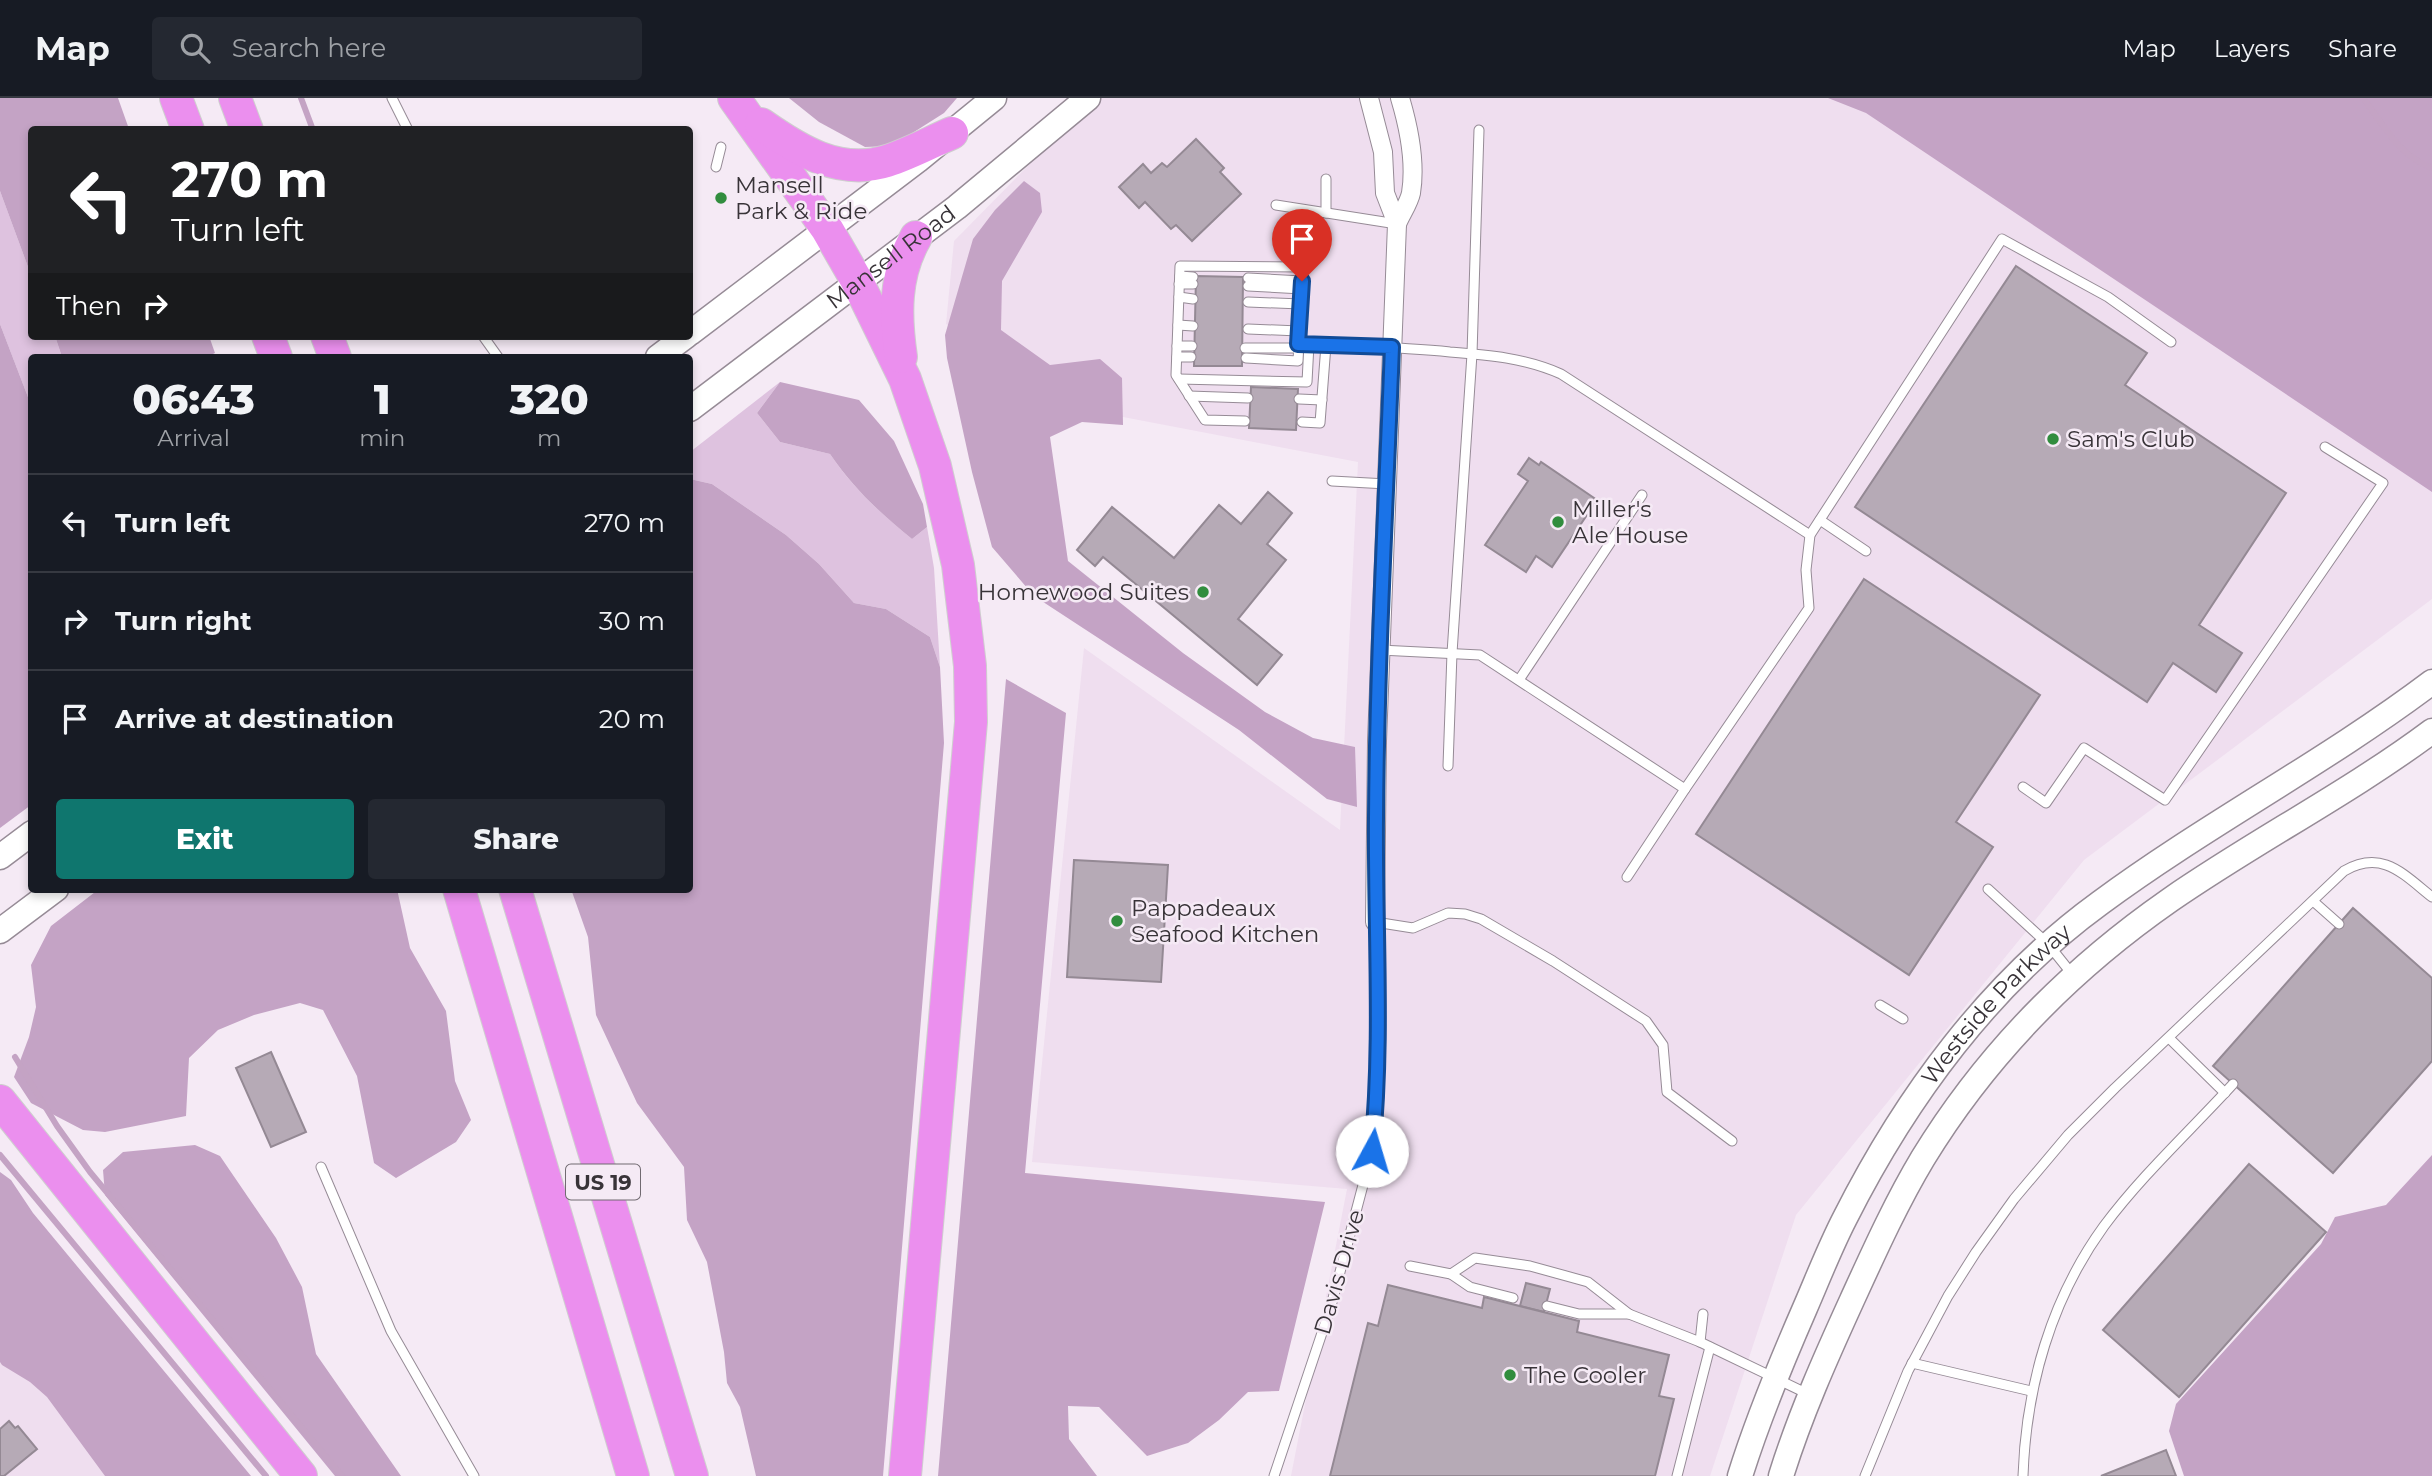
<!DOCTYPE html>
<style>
body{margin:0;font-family:Montserrat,sans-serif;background:#242831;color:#f1f3f6;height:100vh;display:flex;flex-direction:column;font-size:26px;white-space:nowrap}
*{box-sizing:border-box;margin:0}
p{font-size:23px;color:#9ea1a6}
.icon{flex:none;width:38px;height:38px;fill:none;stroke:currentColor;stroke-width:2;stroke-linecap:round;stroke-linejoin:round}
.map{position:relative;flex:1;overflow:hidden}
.sheet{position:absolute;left:28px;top:256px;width:665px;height:539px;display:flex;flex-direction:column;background:#171b24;border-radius:7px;box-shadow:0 4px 10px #0003}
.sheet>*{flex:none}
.guide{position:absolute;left:28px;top:28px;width:665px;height:214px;border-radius:7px;box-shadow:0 4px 10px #0003;background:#202124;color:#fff;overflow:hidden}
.pin{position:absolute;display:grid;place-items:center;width:60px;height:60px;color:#fff;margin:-72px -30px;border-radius:50% 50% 50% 0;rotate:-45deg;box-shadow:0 0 7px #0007}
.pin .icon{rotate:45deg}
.me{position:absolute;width:77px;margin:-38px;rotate:6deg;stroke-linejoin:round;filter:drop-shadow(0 0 5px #0008)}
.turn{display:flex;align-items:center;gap:24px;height:147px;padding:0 28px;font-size:32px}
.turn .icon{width:91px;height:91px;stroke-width:2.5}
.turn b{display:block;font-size:49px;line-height:60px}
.then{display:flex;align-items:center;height:66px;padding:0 28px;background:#0003;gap:14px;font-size:26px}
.eta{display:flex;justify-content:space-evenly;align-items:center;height:119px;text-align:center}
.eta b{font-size:42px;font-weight:800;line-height:49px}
.action{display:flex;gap:14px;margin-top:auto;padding:14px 28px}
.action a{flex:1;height:80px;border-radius:7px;background:#0f766e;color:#fff;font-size:28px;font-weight:800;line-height:80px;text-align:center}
.action a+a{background:#242831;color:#f1f3f6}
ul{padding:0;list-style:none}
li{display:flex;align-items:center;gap:21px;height:98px;padding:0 28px;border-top:2px solid #363941}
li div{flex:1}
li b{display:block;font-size:26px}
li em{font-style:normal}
header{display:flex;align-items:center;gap:42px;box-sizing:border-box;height:98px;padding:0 35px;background:#171b24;border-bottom:2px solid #363941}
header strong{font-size:33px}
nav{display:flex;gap:38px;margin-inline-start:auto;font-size:24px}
.search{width:490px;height:63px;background:#242831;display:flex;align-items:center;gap:18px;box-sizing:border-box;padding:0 24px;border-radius:7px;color:#9ea1a6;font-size:26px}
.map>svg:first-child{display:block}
.built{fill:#efdeef}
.green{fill:#dec2df}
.forest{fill:#c4a3c5}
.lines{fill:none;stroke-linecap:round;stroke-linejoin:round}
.stream{stroke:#c4a3c4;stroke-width:6}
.building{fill:#b6aab6;stroke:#948994;stroke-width:2}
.lane-casing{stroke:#968b96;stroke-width:11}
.street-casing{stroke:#968b96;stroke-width:20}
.secondary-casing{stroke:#968b96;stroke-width:27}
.highway-casing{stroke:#cfcecf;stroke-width:34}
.lane{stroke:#fff;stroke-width:9}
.street{stroke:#fff;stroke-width:18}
.secondary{stroke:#fff;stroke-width:24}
.highway{stroke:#eb8fee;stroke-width:32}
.route-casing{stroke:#114b97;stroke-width:18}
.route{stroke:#1a73e8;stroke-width:12}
.poi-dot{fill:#318d3e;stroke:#f5eaf5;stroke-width:2.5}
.labels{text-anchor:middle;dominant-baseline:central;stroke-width:5;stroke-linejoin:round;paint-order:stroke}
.shield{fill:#f5eaf5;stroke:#716a71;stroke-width:2}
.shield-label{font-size:21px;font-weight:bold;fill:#383338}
.poi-label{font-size:23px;fill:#383338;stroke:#f5eaf5;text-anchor:start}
.street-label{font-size:23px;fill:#383338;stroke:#f5eaf5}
</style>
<header>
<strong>Map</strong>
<div class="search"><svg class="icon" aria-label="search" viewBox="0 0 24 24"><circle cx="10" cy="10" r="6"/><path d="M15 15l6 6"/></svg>Search here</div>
<nav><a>Map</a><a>Layers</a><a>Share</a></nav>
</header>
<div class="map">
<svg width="2432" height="1378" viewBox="0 0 2432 1378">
<rect width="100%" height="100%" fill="#f5eaf5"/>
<g class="built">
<path d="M1095 0H1899L2432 370V501L2084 762 1796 1117 1710 1378H1291L1347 1091 1032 1064 1084 550 1340 732 1358 364 1076 310 946 226 954 143Z"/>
<path d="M0 1225 136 1378H0Z"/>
</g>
<g class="green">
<path d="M0 93 31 177 32 238H55L62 259H32L31 307 0 226Z"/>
<path d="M780 284 757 315 780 344 830 356C853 390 880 415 912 441L927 429 934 470 940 569 930 539 886 511 854 505 819 466 786 437 712 386 690 381V354Z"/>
</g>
<g class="forest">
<path d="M0 0H118L129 31 32 32 31 177 0 93Z"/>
<path d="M789 0H957L944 15 892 48 865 49 819 24Z"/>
<path d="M1828 0H2432V394L1866 15Z"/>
<path d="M1024 83 1040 95 1042 114 1002 183 1001 232 1050 267 1100 261 1122 280 1123 327 1082 324 1050 339 1068 463 1183 555 1265 614 1313 640 1355 649 1357 709 1327 701 1239 632 1034 498 992 449 972 374 947 260 945 237 973 141 995 112Z"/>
<path d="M0 226 31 307V707L0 730Z"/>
<path d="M55 238H209L215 255 207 259H62Z"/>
<path d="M780 284 859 302 894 343 923 406 927 429 912 441C880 415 854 391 830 356L780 344 757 315Z"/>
<path d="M690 381 712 386 786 437 819 466 854 505 886 511 930 539 940 569 944 645 883 1378H756L740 1309 727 1285 724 1254 707 1164 687 1122 684 1069 637 1005 596 917 588 839 571 791H690Z"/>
<path d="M1006 581 1066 615 1025 1075 1325 1104 1279 1293 1248 1294 1219 1322 1188 1345 1147 1358 1099 1309 1068 1308 1069 1341 1097 1378H938Z"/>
<path d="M99 791H397L410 850 446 913 455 983 471 1022 456 1044 396 1080 374 1065 357 978 323 912 300 905 254 917 218 932 189 960 186 1018 105 1034 83 1032 31 1005 14 979 29 939 36 909 31 867 51 828Z"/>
<path d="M195 1047 220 1058 276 1140 302 1189 316 1256 401 1378H335L105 1097 103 1072 123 1054Z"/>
<path d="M2432 1057V1378H2184L2169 1333 2176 1306 2321 1146 2335 1119 2386 1107Z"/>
<path d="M0 1074 11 1082 33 1115 251 1378H105L47 1299 30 1284 2 1267 0 1264Z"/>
</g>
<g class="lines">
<g class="stream">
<path d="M301 0 313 32"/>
<path d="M2363 0C2383 26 2400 59 2432 70"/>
<path d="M15 959 57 1028 90 1074 342 1378"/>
<path d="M0 1057 266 1378"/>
</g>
</g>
<g class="building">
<path d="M1196 41 1224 70 1220 74 1241 96 1192 143 1176 127 1171 131 1145 104 1139 110 1119 89 1143 66 1151 75 1162 65 1167 69Z"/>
<path d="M2016 168 2147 255 2125 287 2286 395 2199 527 2242 555 2216 594 2173 565 2147 604 1855 409Z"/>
<path d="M1196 178 1243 179 1242 268H1194Z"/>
<path d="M1251 289 1298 291 1296 332 1249 330Z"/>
<path d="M1529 360 1539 367 1541 364 1597 402 1552 469 1536 458 1526 474 1485 447 1528 383 1518 376Z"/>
<path d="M1268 394 1292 415 1267 446 1286 462 1238 521 1282 557 1257 587 1103 459 1095 468 1077 452 1112 409 1174 460 1219 407 1241 426Z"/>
<path d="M1864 481 2040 597 1956 724 1993 749 1909 877 1696 736Z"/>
<path d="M1074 762 1168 767 1161 884 1067 879Z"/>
<path d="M2353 810 2432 880V963L2333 1075 2213 968Z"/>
<path d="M271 954 306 1034 271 1049 236 970Z"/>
<path d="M2249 1066 2326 1134 2179 1299 2103 1232Z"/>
<path d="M1526 1185 1550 1191 1544 1214 1520 1208Z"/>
<path d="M1388 1187 1482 1210 1484 1199 1579 1223 1577 1234 1669 1257 1659 1298 1674 1301 1655 1378H1330L1368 1225 1378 1228Z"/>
<path d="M9 1323 15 1330 18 1328 37 1351 4 1378H0V1331Z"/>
<path d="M2166 1352 2176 1378H2101Z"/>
</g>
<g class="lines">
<g class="lane-casing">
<g id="lane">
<path d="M392 0 408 32"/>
<path d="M716 69 721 49"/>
<path d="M1276 107 1397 126"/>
<path d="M1326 115V81"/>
<path d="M1180 178 1193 179"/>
<path d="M1248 180 1302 183"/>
<path d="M1179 186H1193"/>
<path d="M1248 188 1302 191"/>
<path d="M1179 199 1193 201"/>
<path d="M1248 204 1301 206"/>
<path d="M1178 227 1193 228"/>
<path d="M1248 231 1299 233"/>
<path d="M483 238 498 259"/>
<path d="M1299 245C1349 248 1400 249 1450 254 1489 257 1525 260 1561 276L1810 437"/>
<path d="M1177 248H1192"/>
<path d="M1245 250H1298"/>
<path d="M1177 259H1191"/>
<path d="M1179 281 1307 284 1309 246"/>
<path d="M1189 298 1248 300"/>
<path d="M1299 301 1322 302"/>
<path d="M1245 323 1205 322 1176 277 1180 168 1303 169 1298 263 1246 260"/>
<path d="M1302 324 1320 325 1326 247"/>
<path d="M1332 383 1387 386"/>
<path d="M1820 422 1866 453"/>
<path d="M1380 552 1480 557 1685 691"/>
<path d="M1519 582 1642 397"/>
<path d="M1448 668 1452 555 1472 256 1479 32"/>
<path d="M2023 689 2046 705 2084 650 2165 702 2383 385 2325 349"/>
<path d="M1627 779 1685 691 1809 510 1806 472 1810 437 2002 141 2108 199 2171 244"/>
<path d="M1988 791 2048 846 2072 876"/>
<path d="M2313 803 2339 826"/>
<path d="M1880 907 1903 921"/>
<path d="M2169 940 2225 995"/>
<path d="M321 1069 391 1233 474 1378"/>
<path d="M1410 1168 1451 1176 1475 1160 1530 1168 1588 1184 1629 1216 1700 1244 1808 1296"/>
<path d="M1451 1176 1470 1189 1513 1200"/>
<path d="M1547 1208 1579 1216H1629"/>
<path d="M1700 1244 1703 1216"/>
<path d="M1912 1265 2031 1293"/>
<path d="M1274 1378 1331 1208 1372 1053 1378 999 1375 824 1413 830 1448 815 1465 816 1481 821 1553 863 1646 923 1663 947 1667 994 1732 1043"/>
<path d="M1677 1378 1710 1249"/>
<path d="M1865 1378 1908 1273 1948 1198 1976 1154 2014 1101 2068 1037 2115 990 2344 773C2382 751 2403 776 2432 799"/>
<path d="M2023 1378C2026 1289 2051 1201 2104 1128 2142 1077 2190 1033 2233 986"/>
</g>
</g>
<g class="street-casing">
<g id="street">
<path d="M1369 0 1383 54 1385 95 1397 126 1377 643 1375 824"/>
<path d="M1397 126C1401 116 1409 105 1411 95 1416 64 1409 30 1400 0"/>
</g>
</g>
<g class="secondary-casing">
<g id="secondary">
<path d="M690 235 918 62 994 0"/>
<path d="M658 259 686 238"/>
<path id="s1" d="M690 311 957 109 1088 0"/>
<path d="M0 759 32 735"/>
<path d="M0 833 56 791"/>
<path id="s2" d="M1740 1378C1758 1320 1781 1265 1805 1210 1818 1180 1830 1149 1845 1120 1906 999 1990 885 2100 805 2207 726 2326 664 2432 584"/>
<path d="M1781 1378C1800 1317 1826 1259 1852 1202 1874 1154 1896 1105 1923 1060 1986 957 2071 871 2170 802 2255 743 2349 695 2432 633"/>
</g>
</g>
<g class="highway-casing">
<g id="highway">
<path d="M176 0 188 32"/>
<path d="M235 0 247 32"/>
<path d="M734 0 827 131 857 183 905 281 935 368 958 467 970 568 971 624 905 1378"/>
<path d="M761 26C798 52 839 78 887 63 909 56 931 44 952 35"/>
<path d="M268 238 276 259"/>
<path d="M327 238 335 259"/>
<path d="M901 259C895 217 894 177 916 139"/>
<path d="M459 791 633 1378"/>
<path d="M515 791 692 1378"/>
<path d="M0 1003 301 1378"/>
</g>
</g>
<use href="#lane" class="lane"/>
<use href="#street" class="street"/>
<use href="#secondary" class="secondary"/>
<use href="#highway" class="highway"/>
</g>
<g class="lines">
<g class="route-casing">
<path id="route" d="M1302 183 1298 246 1392 249C1386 406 1377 563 1376 720 1375 831 1383 943 1372 1053"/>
</g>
<use href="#route" class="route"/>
</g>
<g class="poi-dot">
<circle cx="721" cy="100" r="7"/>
<circle cx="2053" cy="341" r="7"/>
<circle cx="1558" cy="424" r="7"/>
<circle cx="1203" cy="494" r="7"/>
<circle cx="1117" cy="823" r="7"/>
<circle cx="1510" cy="1277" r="7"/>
</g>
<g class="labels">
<rect class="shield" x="566" y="1066.5" width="74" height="35" rx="5"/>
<g class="shield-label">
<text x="603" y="1084">US 19</text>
</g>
<g class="poi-label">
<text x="735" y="87">Mansell<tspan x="735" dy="26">Park &amp; Ride</tspan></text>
<text x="2067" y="341">Sam's Club</text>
<text x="1572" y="411">Miller's<tspan x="1572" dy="26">Ale House</tspan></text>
<text x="1189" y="494" text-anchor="end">Homewood Suites</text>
<text x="1131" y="810">Pappadeaux<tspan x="1131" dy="26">Seafood Kitchen</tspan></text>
<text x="1524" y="1277">The Cooler</text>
</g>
<g class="street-label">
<text stroke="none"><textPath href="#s1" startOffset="252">Mansell Road</textPath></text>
<text stroke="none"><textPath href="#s2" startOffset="542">Westside Parkway</textPath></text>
<text transform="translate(1339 1174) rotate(-74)">Davis Drive</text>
</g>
</g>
</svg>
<div class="pin" style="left:1302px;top:183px;background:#d93025"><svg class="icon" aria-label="arrive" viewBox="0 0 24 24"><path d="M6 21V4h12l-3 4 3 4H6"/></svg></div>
<svg class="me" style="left:1372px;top:1053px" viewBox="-20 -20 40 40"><circle r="19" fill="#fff"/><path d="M0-13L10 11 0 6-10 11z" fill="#1a73e8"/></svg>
<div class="guide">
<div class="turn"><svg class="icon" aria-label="left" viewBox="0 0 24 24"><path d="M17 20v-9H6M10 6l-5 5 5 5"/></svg><div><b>270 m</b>Turn left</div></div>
<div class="then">Then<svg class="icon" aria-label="right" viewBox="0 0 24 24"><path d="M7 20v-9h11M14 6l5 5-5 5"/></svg></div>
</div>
<section class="sheet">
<div class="eta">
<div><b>06:43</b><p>Arrival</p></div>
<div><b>1</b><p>min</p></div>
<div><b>320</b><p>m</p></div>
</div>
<ul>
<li><svg class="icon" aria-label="left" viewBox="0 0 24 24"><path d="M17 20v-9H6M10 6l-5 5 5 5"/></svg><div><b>Turn left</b></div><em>270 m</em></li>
<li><svg class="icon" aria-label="right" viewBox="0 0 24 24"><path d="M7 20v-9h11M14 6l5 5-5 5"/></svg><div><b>Turn right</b></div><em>30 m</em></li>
<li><svg class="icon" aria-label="arrive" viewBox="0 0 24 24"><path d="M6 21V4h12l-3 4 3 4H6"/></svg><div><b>Arrive at destination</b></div><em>20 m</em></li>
</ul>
<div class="action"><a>Exit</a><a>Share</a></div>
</section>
</div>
